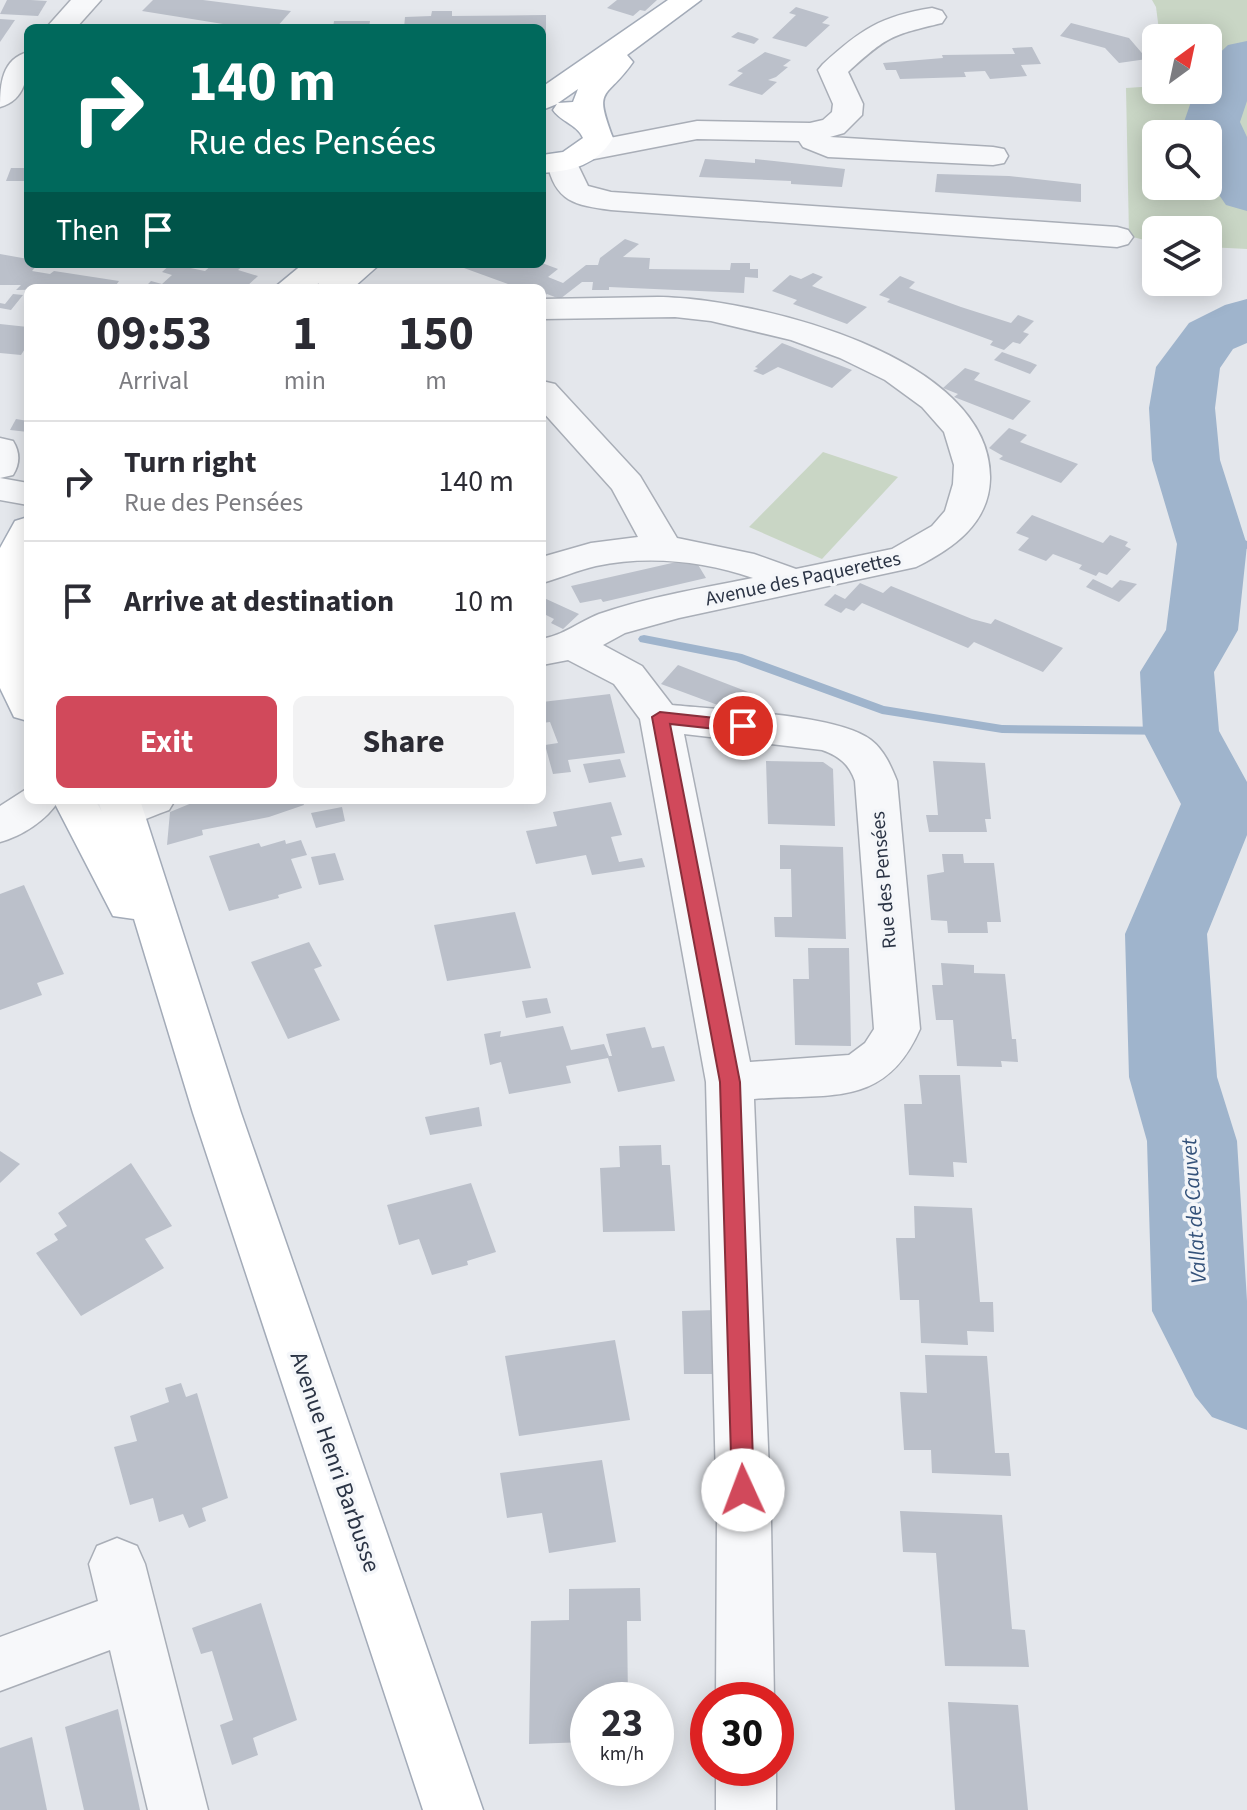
<!DOCTYPE html>
<meta charset="utf-8">
<style>
body{margin:0;font-family:"Source Sans 3",sans-serif;background:#f2f2f3;color:#2b2b33;height:100vh;display:flex;flex-direction:column;font-size:30px;white-space:nowrap}
*{box-sizing:border-box;margin:0}
p{font-size:26px;color:#7c7c81}
.icon{flex:none;width:44px;height:44px;fill:none;stroke:currentColor;stroke-width:2;stroke-linecap:round;stroke-linejoin:round}
.map{position:relative;flex:1;overflow:hidden}
.side{position:absolute;left:24px;top:284px;width:522px;height:520px;display:flex;flex-direction:column;background:#fff;border-radius:12px;box-shadow:0 4px 20px #0003}
.side>*{flex:none}
.banner{position:absolute;left:24px;top:24px;width:522px;height:244px;border-radius:12px;box-shadow:0 4px 20px #0003;background:#00695c;color:#fff;overflow:hidden}
.needle{width:52px;rotate:33deg}
.tools{position:absolute;left:1142px;top:24px;display:grid;gap:16px}
.tools a{display:grid;place-items:center;width:80px;height:80px;border-radius:12px;background:#fff;box-shadow:0 4px 20px #0003;font-size:40px}
.speed{position:absolute;left:570px;top:1682px;display:flex;gap:16px;font-size:40px;font-weight:700;text-align:center}
.speed>*{display:grid;place-content:center;width:104px;height:104px;border-radius:50%;background:#fff;box-shadow:0 4px 20px #0003;line-height:1}
.speed small{font-size:20px;font-weight:400}
.speed .limit{border:12px solid #d22;background:#fff;color:#111}
.pin{position:absolute;display:grid;place-items:center;width:68px;height:68px;color:#fff;margin:-34px;border:4px solid #fff;border-radius:50%;box-shadow:0 2px 8px #0007}
.me{position:absolute;width:88px;margin:-44px;rotate:358deg;stroke-linejoin:round;filter:drop-shadow(0 0 6px #0008)}
.turn{display:flex;align-items:center;gap:28px;height:168px;padding:0 32px;font-size:36px}
.turn .icon{width:104px;height:104px;stroke-width:2.5}
.turn b{display:block;font-size:56px;line-height:68px}
.then{display:flex;align-items:center;height:76px;padding:0 32px;background:#0003;gap:16px;font-size:30px}
.eta{display:flex;justify-content:space-evenly;align-items:center;height:136px;text-align:center}
.eta b{font-size:48px;font-weight:700;line-height:56px}
.primary-button{display:flex;gap:16px;margin-top:auto;padding:16px 32px}
.primary-button a{flex:1;height:92px;border-radius:12px;background:#d1495b;color:#fff;font-size:32px;font-weight:700;line-height:92px;text-align:center}
.primary-button a+a{background:#f2f2f3;color:#2b2b33}
ul{padding:0;list-style:none}
li{display:flex;align-items:center;gap:24px;height:120px;padding:0 32px;border-top:2px solid #e1e1e2}
li div{flex:1}
li b{display:block;font-size:30px}
li em{font-style:normal}
.map>svg:first-child{display:block}
.green{fill:#c9d6c5;fill-rule:evenodd}
.lines{fill:none;stroke-linecap:round;stroke-linejoin:round}
.stream{fill:#9fb4cc;fill-rule:evenodd}
.river{fill:#9fb4cc;fill-rule:evenodd}
.building{fill:#bbc0ca}
.minor-casing{stroke:#a9aeb7;stroke-width:3}
.major-casing{stroke:#a3abb8;stroke-width:3}
.minor{fill:#f7f8fa;fill-rule:evenodd}
.major{fill:#fff;fill-rule:evenodd}
.route{fill:#d1495b;stroke:#882f3b;stroke-width:2}
.labels{text-anchor:middle;dominant-baseline:central;stroke-width:7;stroke-linejoin:round;paint-order:stroke}
.street-label{font-size:20px;fill:#2b3445;stroke:#f4f6f9}
.water-label{font-size:22px;font-style:italic;fill:#34527a;stroke:#f4f6f9}
.near-street-label{font-size:24px;fill:#2b3445;stroke:#f4f6f9}
</style>
<div class="map">
<svg width="1247" height="1810" viewBox="0 0 1247 1810">
<rect width="100%" height="100%" fill="#e4e7ec"/>
<g class="green">
<path d="M1152 0H1247V249L1208 247V230H1156V243L1129 236 1126 88 1156 86V90H1208V38H1160L1156 7ZM1156 134H1208V186H1156Z"/>
<path d="M823 452 898 477 822 559 749 527Z"/>
</g>
<g class="lines">
<g class="stream">
<path d="M1208 527 1247 541V549L1204 534V528Z"/>
<path d="M644 635 742 654 884 706 1002 725 1181 727 1188 731 1181 735 1002 733 882 714 736 661 640 642 638 639 640 636Z"/>
</g>
<g class="river">
<path d="M1247 41V101L1240 122 1247 137V211L1226 205 1208 179V134H1189L1184 122 1195 90H1208L1209 63 1228 45Z"/>
<path d="M1247 299V343L1233 349 1220 368 1215 408 1220 460 1247 545 1238 630 1214 672 1219 731 1247 782V835L1207 934 1217 1077 1237 1141 1247 1301V1430L1212 1417 1195 1396 1152 1311 1147 1141 1129 1077 1125 934 1181 804 1143 731 1140 672 1166 630 1177 544 1152 460 1149 408 1156 367 1189 323 1225 305Z"/>
</g>
</g>
<g class="building">
<path d="M7 0H31L47 1 38 16 0 14Z"/>
<path d="M153 0H203L291 11 276 28H248L142 11Z"/>
<path d="M617 0H657L645 11 640 10 633 16 607 8Z"/>
<path d="M796 7 829 17 822 23 830 25 806 47 772 38 796 15 789 13Z"/>
<path d="M432 11H452V16L546 15V39H542V28H404L405 17 431 16Z"/>
<path d="M0 19 15 20 0 42Z"/>
<path d="M334 21H370L369 28H333Z"/>
<path d="M1071 23 1129 38 1147 59 1119 63 1105 48 1060 36Z"/>
<path d="M738 32 752 36 759 39 754 44 731 37Z"/>
<path d="M1032 47 1041 64 1021 65 1027 76 990 79 985 71 964 72 966 77 900 79 896 70H886L883 63 943 58 942 55 1015 54 1012 48Z"/>
<path d="M765 52 791 60 783 66 788 67 776 77 768 80 777 82 762 95 728 85 743 73 737 71Z"/>
<path d="M705 159 755 163V159L774 161 845 169 842 187 791 184V181L699 177Z"/>
<path d="M11 168H28V175L24 181H6Z"/>
<path d="M937 174 1009 176 1081 184V202L935 192Z"/>
<path d="M625 239 639 244 623 257 650 258 649 269 730 270 731 263H750V269H758V278L745 277 744 293 609 287V290H592L593 282H582L560 299 547 294 542 298V288H519L453 264 542 263 558 269 548 277 563 283 586 265H598L600 258Z"/>
<path d="M0 254 28 259V264H38L32 271 50 274 54 271 119 281 114 288 16 290 21 285H0Z"/>
<path d="M171 264 205 271 213 264H245L238 270 258 276 245 288H144L151 281 162 284 172 275 162 272Z"/>
<path d="M813 273 823 277 812 286 867 307 847 324 793 304 797 300 772 291 790 275 801 279Z"/>
<path d="M900 276 915 282 909 288 961 307 1011 323 1018 315 1034 321 1023 332 1029 334 1020 344 1013 342 1004 350 990 345 993 341 887 302 890 299 879 295Z"/>
<path d="M13 294 23 295 11 310 0 308V303L5 304Z"/>
<path d="M0 324 28 327V344L21 355 0 353Z"/>
<path d="M782 343 852 370 832 388 778 367 763 375 753 371 758 368 755 367Z"/>
<path d="M1002 352 1030 362 1037 365 1030 374 994 360Z"/>
<path d="M965 368 980 373 974 380 1031 401 1013 420 954 397 958 394 943 388Z"/>
<path d="M16 419 28 421V432L10 430Z"/>
<path d="M1009 428 1027 435 1020 442 1078 464 1061 483 999 459 1003 456 989 448Z"/>
<path d="M1032 515 1103 543 1110 535 1128 542 1125 546 1131 549 1107 575 1099 572 1096 576 1079 569 1082 565 1053 554 1046 561 1018 550 1029 538 1016 533Z"/>
<path d="M694 558 706 578 603 602 601 599 580 603 571 586Z"/>
<path d="M1093 579 1112 588 1120 580 1137 584 1119 602 1086 587Z"/>
<path d="M860 583 883 593 891 586 972 619 991 624 995 619 1063 648 1043 672 974 642 968 648 862 603 854 611 846 608 841 613 824 605 835 594 845 599Z"/>
<path d="M544 598 579 614 563 629 551 623 554 619 542 613Z"/>
<path d="M678 665 756 695 742 714 661 684Z"/>
<path d="M610 694 625 753 568 760 571 772 553 774 545 745 558 743 550 722 542 723V702Z"/>
<path d="M620 759 626 777 589 783 583 764Z"/>
<path d="M766 761 823 762 833 769 835 826 768 824Z"/>
<path d="M933 761 985 763 991 819H985L987 832H929L926 815H938Z"/>
<path d="M199 800H302L304 805 269 817 202 830 203 835 167 845 170 812Z"/>
<path d="M611 802 622 835 611 837 619 862 642 858 645 867 592 875 586 855 536 864 526 831 557 826 553 812Z"/>
<path d="M342 807 345 821 316 828 311 813Z"/>
<path d="M285 840 286 844 301 840 307 855 291 859 302 888 278 895 279 898 229 911 209 856 259 843 261 847Z"/>
<path d="M780 845 843 847 846 939 775 937 774 917H792L791 869H780Z"/>
<path d="M335 853 344 880 319 885 311 857Z"/>
<path d="M942 854H963L964 863H994L1001 922H987L988 933H948L947 921 931 920 927 875 944 872Z"/>
<path d="M24 885 64 974 37 983 42 995 0 1010V894Z"/>
<path d="M515 912 531 968 447 981 434 925Z"/>
<path d="M309 942 322 966 314 969 340 1020 288 1039 251 962Z"/>
<path d="M808 948H849L851 1046 795 1045 793 979H809Z"/>
<path d="M941 963 974 965V973L1005 974 1012 1039H1016L1018 1062 1001 1061 1002 1067 957 1066 953 1020H936L932 985H943Z"/>
<path d="M547 998 551 1013 526 1018 522 1001Z"/>
<path d="M563 1026 571 1050 604 1044 609 1056H612L606 1034 645 1027 652 1048 664 1046 675 1081 618 1092 608 1058 566 1066 571 1083 509 1094 501 1062 490 1065 484 1034 501 1031 500 1037Z"/>
<path d="M919 1075H960L967 1163 953 1162 954 1177 909 1175 904 1104H922Z"/>
<path d="M479 1107 482 1126 430 1135 425 1117Z"/>
<path d="M661 1145 662 1165H670L675 1231 603 1232 600 1168 620 1167 619 1146Z"/>
<path d="M0 1151 20 1164 0 1183Z"/>
<path d="M131 1163 172 1226 145 1239 164 1268 81 1316 36 1253 58 1240 54 1234 67 1226 58 1213Z"/>
<path d="M471 1183 496 1252 467 1261 468 1265 432 1275 419 1239 399 1245 387 1205Z"/>
<path d="M914 1206 972 1208 980 1302H993L994 1332 967 1331 968 1345 921 1343 919 1300H900L896 1238H915Z"/>
<path d="M716 1310 718 1374H684L682 1311Z"/>
<path d="M615 1340 630 1420 519 1436 505 1356Z"/>
<path d="M925 1355 987 1356 995 1453H1009L1011 1476 932 1473 931 1450H904L900 1392 927 1393Z"/>
<path d="M181 1383 186 1397 197 1393 228 1498 202 1508 206 1521 189 1528 183 1514 159 1522 153 1498 130 1505 114 1447 137 1441 130 1416 169 1402 165 1388Z"/>
<path d="M602 1460 616 1542 549 1553 542 1513 507 1518 500 1473Z"/>
<path d="M900 1511 1002 1515 1012 1629 1025 1630 1029 1667 945 1666 936 1553 903 1552Z"/>
<path d="M640 1588 641 1621H627L628 1700H588V1742L529 1744 531 1621 569 1620V1589Z"/>
<path d="M261 1603 297 1720 253 1738 258 1755 232 1765 220 1725 233 1720 212 1651 201 1654 192 1628Z"/>
<path d="M948 1702 1018 1705 1028 1810H955Z"/>
<path d="M118 1709 140 1810H84L65 1727Z"/>
<path d="M32 1737 47 1810H0V1748Z"/>
</g>
<g class="lines">
<g class="minor-casing">
<g id="minor">
<path d="M71 0H101L76 28H46Z"/>
<path d="M932 8 942 11 946 17 942 23C892 35 887 36 848 72L863 104 862 115 844 133 830 137 993 147 1004 149 1008 156 1004 163 993 165 828 157 803 147 799 141 697 139 589 160 578 158 574 151 578 144 589 142 697 121 810 123 823 120 832 112 833 104 818 70 823 64C860 30 881 16 932 8Z"/>
<path d="M28 52C28 75 26 100 0 107 0 84 2 59 28 52Z"/>
<path d="M562 153 573 155 588 186 611 192 1117 227 1128 230 1133 237 1128 244 1117 247 611 210C575 205 555 202 547 162L551 155Z"/>
<path d="M658 297C754 298 993 356 990 479 989 524 952 549 916 567L679 618 625 633 603 645 642 666 672 705C718 710 838 714 871 740 884 750 891 766 897 781L920 1029C885 1109 829 1093 754 1099L771 1522 774 1700H716L717 1522 706 1082 640 719 614 684 568 660 542 665V639C564 635 579 622 599 614 648 597 702 588 753 578 703 561 648 555 596 566 578 570 560 578 542 583V557L591 543 638 537 612 489 542 411V381L555 384 640 476 677 538 754 554 796 569 892 549 932 526 945 511 953 484 954 465 944 432 922 407 885 380 840 358 791 340 711 321 675 317 542 319V299ZM684 734 822 750C839 756 849 764 855 781L874 1029 865 1043 849 1055 750 1062Z"/>
<path d="M0 438 13 441C20 452 20 464 13 475L0 478 28 483V505L0 500Z"/>
<path d="M28 788V800H59C47 820 22 836 0 842V806Z"/>
<path d="M107 800H175L169 810C140 820 102 841 72 833L66 822 72 811Z"/>
<path d="M117 1538 137 1546 145 1564 208 1810H148L110 1650 0 1691V1637L98 1601 89 1564 97 1546Z"/>
<rect x="716" y="1768" width="60" height="42"/>
</g>
</g>
<g class="major-casing">
<g id="major">
<path d="M668 0H701L627 55 633 62C606 101 593 85 613 138 597 165 572 171 542 173V155L563 152 583 138C577 124 561 122 553 110L557 104 542 110V87ZM578 89 573 102 558 103Z"/>
<path d="M303 264H340L337 268 343 264H380L353 288H315L319 283 312 288H274Z"/>
<path d="M28 517V618L25 652 28 660V721L14 717 0 688V548L15 521Z"/>
<path d="M53 800H95L102 812 98 800H140L241 1113 483 1810H423L193 1113 134 919 113 916Z"/>
</g>
</g>
<use href="#minor" class="minor"/>
<use href="#major" class="major"/>
</g>
<path class="route" d="M660 712 743 721 751 726 743 732 670 724 740 1082 754 1490 751 1497 743 1500 735 1497 732 1490 720 1082 652 717Z"/>
<g class="labels">
<g class="street-label">
<text transform="translate(803 579) rotate(-12)">Avenue des Paquerettes</text>
<text transform="translate(884 880) rotate(-95)">Rue des Pensées</text>
</g>
<g class="water-label">
<text transform="translate(1194 1211) rotate(-94)">Vallat de Cauvet</text>
</g>
<g class="near-street-label">
<text transform="translate(335 1462) rotate(71)">Avenue Henri Barbusse</text>
</g>
</g>
</svg>
<div class="tools">
<a><svg class="needle" viewBox="-14 -14 28 28"><path d="M0-13l5 13h-10z" fill="#e53935"/><path d="M0 13l5-13h-10z" fill="#7c7c81"/></svg></a>
<a><svg class="icon" aria-label="search" viewBox="0 0 24 24"><circle cx="10" cy="10" r="6"/><path d="M15 15l6 6"/></svg></a>
<a><svg class="icon" aria-label="layers" viewBox="0 0 24 24"><path d="M12 4l9 5-9 5-9-5zM3 14l9 5 9-5"/></svg></a>
</div>
<div class="speed"><div>23<small>km/h</small></div><div class="limit">30</div></div>
<div class="pin" style="left:743px;top:726px;background:#d93025"><svg class="icon" aria-label="arrive" viewBox="0 0 24 24"><path d="M6 21V4h12l-3 4 3 4H6"/></svg></div>
<svg class="me" style="left:743px;top:1490px" viewBox="-20 -20 40 40"><circle r="19" fill="#fff"/><path d="M0-13L10 11 0 6-10 11z" fill="#d1495b"/></svg>
<div class="banner">
<div class="turn"><svg class="icon" aria-label="right" viewBox="0 0 24 24"><path d="M7 20v-9h11M14 6l5 5-5 5"/></svg><div><b>140 m</b>Rue des Pensées</div></div>
<div class="then">Then<svg class="icon" aria-label="arrive" viewBox="0 0 24 24"><path d="M6 21V4h12l-3 4 3 4H6"/></svg></div>
</div>
<section class="side">
<div class="eta">
<div><b>09:53</b><p>Arrival</p></div>
<div><b>1</b><p>min</p></div>
<div><b>150</b><p>m</p></div>
</div>
<ul>
<li><svg class="icon" aria-label="right" viewBox="0 0 24 24"><path d="M7 20v-9h11M14 6l5 5-5 5"/></svg><div><b>Turn right</b><p>Rue des Pensées</p></div><em>140 m</em></li>
<li><svg class="icon" aria-label="arrive" viewBox="0 0 24 24"><path d="M6 21V4h12l-3 4 3 4H6"/></svg><div><b>Arrive at destination</b></div><em>10 m</em></li>
</ul>
<div class="primary-button"><a>Exit</a><a>Share</a></div>
</section>
</div>
